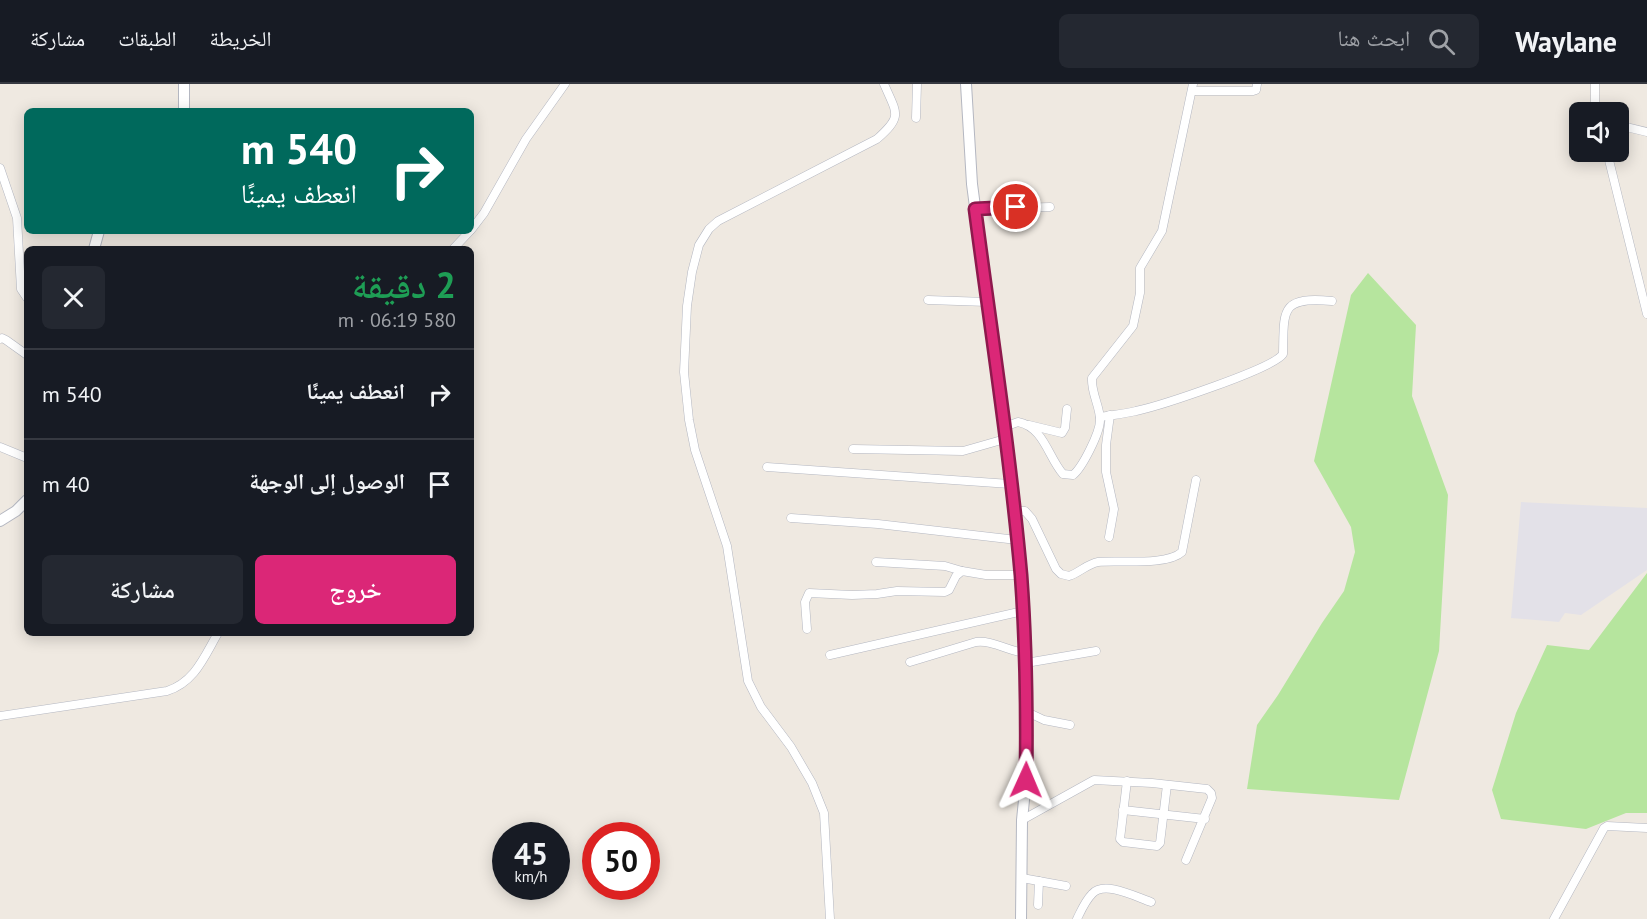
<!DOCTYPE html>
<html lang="ar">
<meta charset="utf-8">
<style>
body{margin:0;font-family:"PT Sans","Noto Naskh Arabic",sans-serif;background:#242831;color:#f1f3f6;direction:rtl;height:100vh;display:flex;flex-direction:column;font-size:22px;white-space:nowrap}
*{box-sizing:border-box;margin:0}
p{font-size:20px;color:#9ea1a6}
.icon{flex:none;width:33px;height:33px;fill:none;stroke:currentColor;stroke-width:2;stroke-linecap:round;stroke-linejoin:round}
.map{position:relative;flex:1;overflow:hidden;direction:ltr}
.sheet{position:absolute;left:24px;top:162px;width:450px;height:390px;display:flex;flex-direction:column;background:#171b24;border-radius:9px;box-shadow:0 3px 15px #0003;direction:rtl}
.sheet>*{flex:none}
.hud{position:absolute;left:24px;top:24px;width:450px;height:126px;border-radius:9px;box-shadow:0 3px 15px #0003;direction:rtl;background:#00695c;color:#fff;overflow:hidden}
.tools{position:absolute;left:1569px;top:18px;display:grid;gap:12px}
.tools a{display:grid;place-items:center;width:60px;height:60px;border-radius:9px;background:#171b24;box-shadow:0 3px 15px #0003;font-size:30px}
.speed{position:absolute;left:492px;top:738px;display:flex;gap:12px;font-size:30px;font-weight:700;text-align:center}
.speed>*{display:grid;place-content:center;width:78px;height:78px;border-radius:50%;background:#171b24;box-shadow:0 3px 15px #0003;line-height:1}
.speed small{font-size:15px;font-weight:400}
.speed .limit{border:9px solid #d22;background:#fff;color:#111}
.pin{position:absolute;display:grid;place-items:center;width:51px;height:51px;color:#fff;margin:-26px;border:3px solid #fff;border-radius:50%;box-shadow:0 2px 6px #0007}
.me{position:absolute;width:66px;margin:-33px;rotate:1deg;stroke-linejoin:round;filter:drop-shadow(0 0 4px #0008)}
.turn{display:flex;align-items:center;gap:21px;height:126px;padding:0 18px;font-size:27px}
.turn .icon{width:78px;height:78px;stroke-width:2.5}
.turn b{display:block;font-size:42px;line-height:51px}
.round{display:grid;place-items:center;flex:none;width:63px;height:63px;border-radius:9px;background:#242831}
.summary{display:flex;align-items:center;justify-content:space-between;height:102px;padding:0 18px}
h1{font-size:36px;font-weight:600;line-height:45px;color:#1e9e55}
.primary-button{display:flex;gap:12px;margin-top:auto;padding:12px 18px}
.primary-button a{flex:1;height:69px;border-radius:9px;background:#db2777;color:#fff;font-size:24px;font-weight:600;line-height:69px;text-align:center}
.primary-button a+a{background:#242831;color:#f1f3f6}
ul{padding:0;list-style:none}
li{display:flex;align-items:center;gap:18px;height:90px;padding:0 18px;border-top:2px solid #363941}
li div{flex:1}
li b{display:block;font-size:22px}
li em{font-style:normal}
header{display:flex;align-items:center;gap:36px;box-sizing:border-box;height:84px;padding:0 30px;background:#171b24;border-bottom:2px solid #363941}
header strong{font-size:28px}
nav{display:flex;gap:33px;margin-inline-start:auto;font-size:21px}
.search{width:420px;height:54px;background:#242831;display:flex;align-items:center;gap:15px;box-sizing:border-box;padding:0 21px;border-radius:9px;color:#9ea1a6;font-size:22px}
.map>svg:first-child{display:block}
.industrial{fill:#e3e1e8}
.green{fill:#b6e59e}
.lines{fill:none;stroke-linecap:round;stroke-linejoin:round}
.street-casing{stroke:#b4b7c1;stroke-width:9}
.secondary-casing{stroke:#b4b7c1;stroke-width:12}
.street{stroke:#fff;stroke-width:8}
.secondary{stroke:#fff;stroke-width:10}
.route-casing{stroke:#8e194d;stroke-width:15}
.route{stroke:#db2777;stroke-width:10}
</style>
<header>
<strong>Waylane</strong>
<div class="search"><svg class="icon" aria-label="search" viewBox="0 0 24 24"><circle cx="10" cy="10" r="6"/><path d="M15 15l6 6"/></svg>ابحث هنا</div>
<nav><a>الخريطة</a><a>الطبقات</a><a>مشاركة</a></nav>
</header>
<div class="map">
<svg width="1647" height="835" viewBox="0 0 1647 835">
<rect width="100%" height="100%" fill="#efe9e1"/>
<path class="industrial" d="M1521 418 1647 424V486L1581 531 1565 529 1559 538 1511 534Z"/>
<g class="green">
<path d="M1368 189 1416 241 1412 312 1448 411 1439 567 1399 716 1247 705 1257 641 1278 611 1322 539 1344 507 1355 468 1351 443 1314 377 1351 211Z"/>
<path d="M1647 489V729H1626L1586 745 1501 735 1492 706 1516 629 1547 561 1589 566Z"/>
</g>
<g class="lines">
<g class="street-casing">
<g id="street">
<path d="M1192 7H1253L1256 6 1257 0"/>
<path d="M1595 28V0"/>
<path d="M916 34 917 0"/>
<path d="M1618 41 1647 48"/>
<path d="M1607 68 1647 230"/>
<path d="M0 84 17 134 21 205 27 214"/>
<path d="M975 125 1050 123"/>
<path d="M471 146 484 129 526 55 565 0"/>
<path d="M453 165 470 147"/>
<path d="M928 216 987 218"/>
<path d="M0 255 2 254 6 256 27 271"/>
<path d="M1100 333C1112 331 1124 330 1136 327 1159 322 1273 285 1283 270 1284 226 1280 212 1332 217"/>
<path d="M1029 341 1062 349 1065 344 1067 325"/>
<path d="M1004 343 1018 338C1044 343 1048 373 1063 390L1073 391C1082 384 1100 349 1100 336 1100 322 1091 309 1092 294L1133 242 1140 209V184L1162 147 1193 0"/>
<path d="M0 363 27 374"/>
<path d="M853 365 963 367 1005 355"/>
<path d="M767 383 1010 400"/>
<path d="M1013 427H1025L1032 435 1056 485 1061 490 1069 492C1079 489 1087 480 1098 478 1119 476 1167 482 1182 468L1196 396"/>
<path d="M791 434 878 440 1017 456"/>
<path d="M1109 453 1114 425 1106 388V361L1110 331"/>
<path d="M876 478 945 482 962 487"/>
<path d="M807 545 805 518 809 509 852 511 877 510 897 507 945 508 949 506 956 492 962 487 986 491H1021"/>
<path d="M830 571 1023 527"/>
<path d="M910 578 976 558C993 556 1008 567 1025 569"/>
<path d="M1026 579 1096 567"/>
<path d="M1027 628 1044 636 1070 641"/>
<path d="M0 632 167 607C195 598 204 573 218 549"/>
<path d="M1127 697 1120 755 1123 758 1157 762 1160 759 1167 701"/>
<path d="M1123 726 1205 735"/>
<path d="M1022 736 1094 696 1152 699 1207 705 1211 709 1212 714 1186 776"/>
<path d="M1022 794 1066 802"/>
<path d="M1038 821 1039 797"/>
<path d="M830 835 824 729 812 699 791 663 761 623 748 597 727 462 695 366 689 336 684 288 687 222 692 188 699 161 709 145 718 137 877 55C903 32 897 30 884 0"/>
<path d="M1077 835C1081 827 1085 817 1092 810 1104 796 1136 813 1151 818"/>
<path d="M1554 835 1604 744 1607 742 1647 744"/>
</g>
</g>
<g class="secondary-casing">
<g id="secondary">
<path d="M966 0 972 100 1004 343 1021 491 1027 628 1026 696 1022 736 1021 835"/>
<path d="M184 27V0"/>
<path d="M94 165 99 147"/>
<path d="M0 437 16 427 27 416"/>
</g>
</g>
<use href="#street" class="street"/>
<use href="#secondary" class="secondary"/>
</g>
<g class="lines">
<g class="route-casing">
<path id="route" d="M1016 123 975 125C991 247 1010 369 1021 491 1026 559 1027 628 1026 696"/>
</g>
<use href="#route" class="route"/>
</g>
</svg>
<div class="tools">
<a><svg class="icon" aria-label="sound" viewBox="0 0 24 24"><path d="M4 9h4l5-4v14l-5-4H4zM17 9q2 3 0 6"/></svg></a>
</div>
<div class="speed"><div>45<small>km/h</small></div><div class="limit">50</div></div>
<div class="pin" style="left:1016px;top:123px;background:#d93025"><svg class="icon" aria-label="arrive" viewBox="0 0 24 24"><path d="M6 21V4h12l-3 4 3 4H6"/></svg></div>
<svg class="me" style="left:1026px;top:696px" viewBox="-20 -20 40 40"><path d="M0-17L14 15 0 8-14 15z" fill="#db2777" stroke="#fff" stroke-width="4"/></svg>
<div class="hud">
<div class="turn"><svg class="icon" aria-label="right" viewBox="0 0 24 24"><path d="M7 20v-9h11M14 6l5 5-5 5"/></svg><div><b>540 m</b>انعطف يمينًا</div></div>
</div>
<section class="sheet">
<div class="summary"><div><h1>2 دقيقة</h1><p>580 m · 06:19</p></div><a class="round"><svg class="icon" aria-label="close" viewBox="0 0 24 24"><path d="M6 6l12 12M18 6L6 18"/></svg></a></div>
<ul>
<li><svg class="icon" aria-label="right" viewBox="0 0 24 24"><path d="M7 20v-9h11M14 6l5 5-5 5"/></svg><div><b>انعطف يمينًا</b></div><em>540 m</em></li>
<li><svg class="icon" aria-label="arrive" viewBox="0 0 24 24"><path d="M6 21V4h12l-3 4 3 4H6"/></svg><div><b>الوصول إلى الوجهة</b></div><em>40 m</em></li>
</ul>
<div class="primary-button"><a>خروج</a><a>مشاركة</a></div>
</section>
</div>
